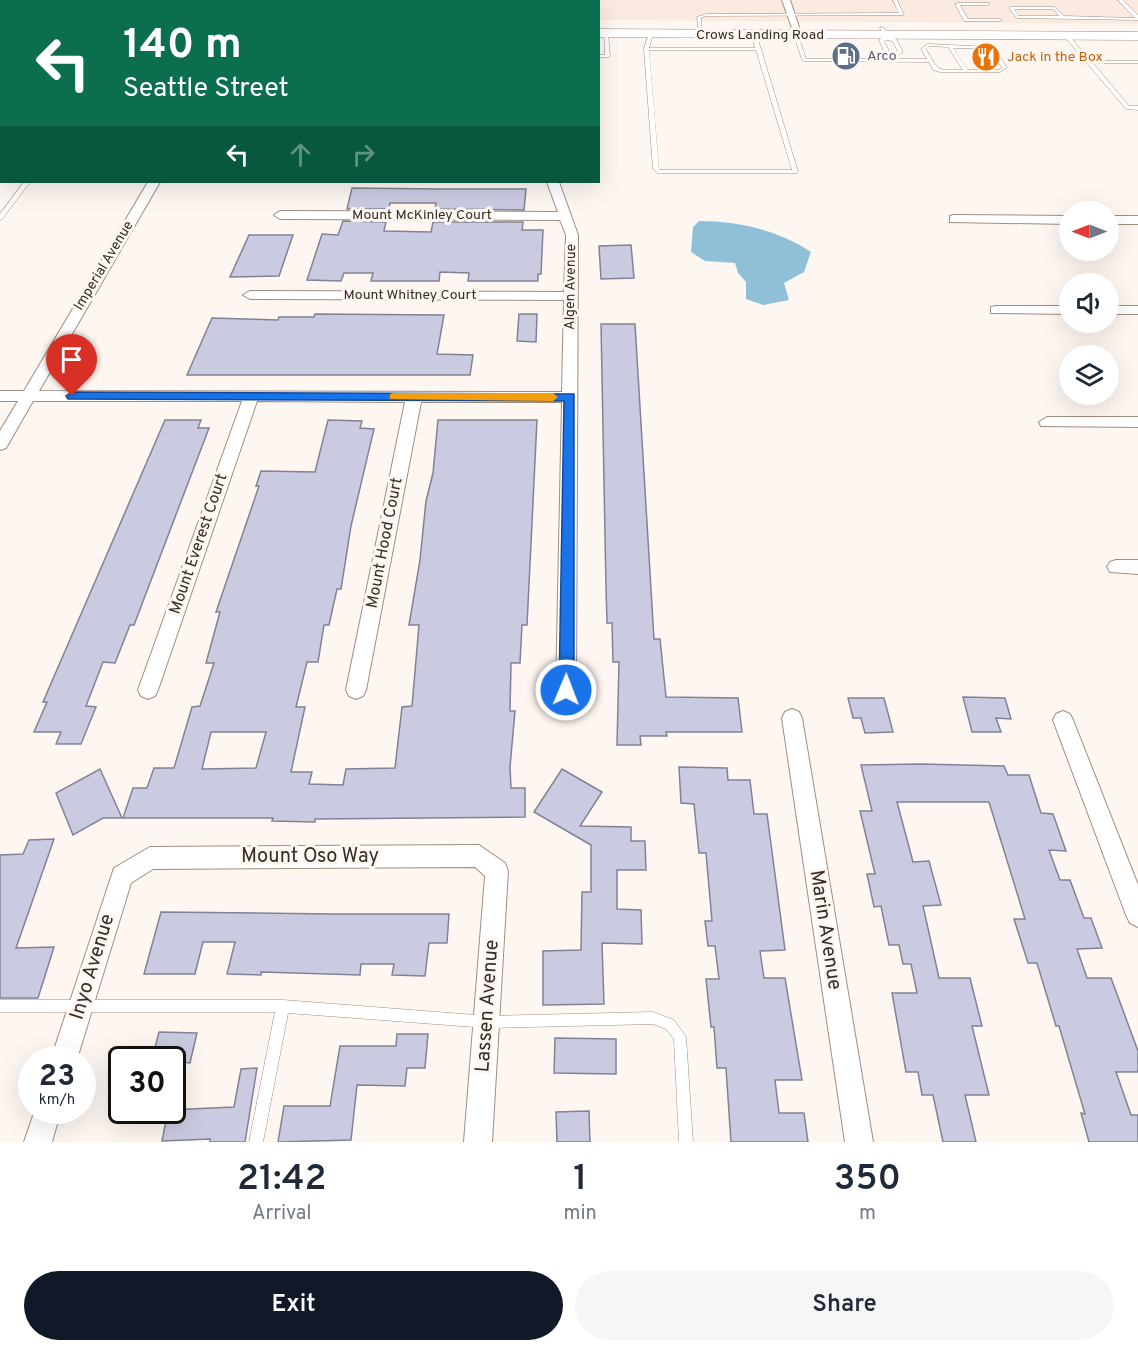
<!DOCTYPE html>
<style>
body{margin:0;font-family:Overpass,sans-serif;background:#f6f6f7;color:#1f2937;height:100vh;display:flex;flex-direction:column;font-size:22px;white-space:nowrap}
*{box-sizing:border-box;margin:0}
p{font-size:20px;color:#747a83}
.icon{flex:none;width:33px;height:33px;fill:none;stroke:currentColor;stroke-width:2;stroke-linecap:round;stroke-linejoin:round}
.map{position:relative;height:1142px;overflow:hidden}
.drawer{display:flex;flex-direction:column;background:#fff;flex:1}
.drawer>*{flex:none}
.guide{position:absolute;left:0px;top:0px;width:600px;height:183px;box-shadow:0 6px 24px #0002;background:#0b6e4f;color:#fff;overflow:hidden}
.needle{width:39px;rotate:270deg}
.tools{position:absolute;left:1059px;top:201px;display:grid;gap:12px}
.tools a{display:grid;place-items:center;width:60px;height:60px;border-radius:50%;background:#fff;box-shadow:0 6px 24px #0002;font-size:30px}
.speed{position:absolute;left:18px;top:1046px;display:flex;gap:12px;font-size:30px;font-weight:700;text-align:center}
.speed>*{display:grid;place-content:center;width:78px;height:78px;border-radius:50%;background:#fff;box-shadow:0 6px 24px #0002;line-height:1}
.speed small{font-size:15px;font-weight:400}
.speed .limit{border:3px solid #111;border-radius:9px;background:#fff;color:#111}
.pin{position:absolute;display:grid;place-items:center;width:51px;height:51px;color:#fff;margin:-62px -26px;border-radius:50% 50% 50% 0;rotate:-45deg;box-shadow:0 0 6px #0007}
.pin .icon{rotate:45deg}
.me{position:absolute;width:66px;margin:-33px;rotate:1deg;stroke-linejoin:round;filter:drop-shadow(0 0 4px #0008)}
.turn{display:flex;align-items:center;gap:21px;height:126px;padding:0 24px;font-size:27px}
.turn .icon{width:78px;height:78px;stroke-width:2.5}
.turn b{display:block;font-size:42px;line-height:51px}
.lanes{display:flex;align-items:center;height:57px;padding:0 24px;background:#0003;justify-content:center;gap:30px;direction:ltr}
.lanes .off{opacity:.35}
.eta{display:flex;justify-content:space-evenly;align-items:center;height:102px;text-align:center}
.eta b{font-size:36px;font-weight:600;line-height:42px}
.cta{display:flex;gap:12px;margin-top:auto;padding:12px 24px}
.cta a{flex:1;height:69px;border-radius:36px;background:#111827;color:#fff;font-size:24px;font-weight:600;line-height:69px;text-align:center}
.cta a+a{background:#f6f6f7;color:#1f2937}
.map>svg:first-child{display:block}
.built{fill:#fbeae0}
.water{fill:#90c0d8}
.building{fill:#cacbe0;stroke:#818295;stroke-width:1.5;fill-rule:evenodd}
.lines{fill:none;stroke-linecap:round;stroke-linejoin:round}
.lane-casing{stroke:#a08d82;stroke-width:1}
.street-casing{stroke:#a08d82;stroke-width:2}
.secondary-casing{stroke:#a08d82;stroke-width:1}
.lane{fill:#fff;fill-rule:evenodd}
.street{fill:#fff;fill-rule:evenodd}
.secondary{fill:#fff;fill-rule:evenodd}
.route{fill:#1a73e8;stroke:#114b97;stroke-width:1.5}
.slow{fill:#f59e0b}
.labels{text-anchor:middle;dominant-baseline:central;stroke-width:6;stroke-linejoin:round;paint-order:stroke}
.far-street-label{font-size:14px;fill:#352d28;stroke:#fef6f1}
.far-service-label{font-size:14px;fill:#4e5e75;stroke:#fef6f1;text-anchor:start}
.far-food-label{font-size:14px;fill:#c56008;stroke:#fef6f1;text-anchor:start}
.street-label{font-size:16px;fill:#352d28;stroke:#fef6f1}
.near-street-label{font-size:20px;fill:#352d28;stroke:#fef6f1}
</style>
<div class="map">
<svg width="1138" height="1142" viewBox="0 0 1138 1142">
<rect width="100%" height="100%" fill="#fef6f1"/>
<path class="built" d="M352 0H1138V24L599 20 598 2Z"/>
<path class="water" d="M699 221C739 221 777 230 811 252L804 272 784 283 789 300 763 305 746 299V282L738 273 735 263 705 261 691 252 693 227Z"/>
<g class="building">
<path d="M352 188 439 189H526L524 210 435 209 436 203H390L389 209H347Z"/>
<path d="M343 221 386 222 384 231 431 232 433 222H523L522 230H543L541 274H538V281H468L469 273 440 272 439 281H371L373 273H344L341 281 307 280 322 234 338 235Z"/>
<path d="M249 235H293L279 276 230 277Z"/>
<path d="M631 245 634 278 601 279 599 246Z"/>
<path d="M315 314 444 315 437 354 473 355 470 375H187L212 318 278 320 279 317H314Z"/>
<path d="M519 314H537L536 342 517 341Z"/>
<path d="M601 324H635L654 639H660L666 697 738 698 742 732H666L667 736H640L641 745H617L619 662H613L612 623H607L606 587Z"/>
<path d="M165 420H201L198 428H209L134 625H130L115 663 103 662 86 706 96 707 81 744H56L61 732H34L47 702H43Z"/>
<path d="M328 420 362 421 360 428 374 429 351 526 341 589H337L329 625H324L318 662H307L296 707H305L291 772H312L309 784 343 785 346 769 395 768 402 707 412 706 419 625H409L420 560 426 501 433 473 438 420H537L527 625H522L520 663H511L510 711H515L510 767 511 788H525V817L315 819V822L272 821 273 818H123L133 788H147L154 768H174L192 707 200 706 214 663H206L220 612H216L259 486H256L261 471 315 472ZM211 732H266L256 768 202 769Z"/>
<path d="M963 697 1005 698 1011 719 996 718 1001 732H972Z"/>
<path d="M848 698H884L893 732 865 733 861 718H853Z"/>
<path d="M920 764 1004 766 1008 775H1029L1041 813 1053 814 1066 851 1049 850 1060 880H1070L1084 918H1091L1102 948 1077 949 1087 978H1111L1138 1051V1072H1116L1131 1115H1138V1142H1089L1081 1113 1085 1114 1059 1026H1056L1037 963H1028L1014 919H1025L989 802H897L913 862 929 861 941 905 923 906 939 978H970L982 1026H972L989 1095H965L976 1142H943L933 1095H922L918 1072H906L892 993H917L911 964H903L899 945H889L881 906 874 907 867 874H875L860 811H872L861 765Z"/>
<path d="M679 767 727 768 728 780H750L754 814H767L785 950 760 951 764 978H785L802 1080H775L779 1113H804L808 1142H731L726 1068H717L714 1027H711L706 979H719L715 946H708L705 921H712L706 853H699L694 804 681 803Z"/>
<path d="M100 769 122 818H103L73 835 56 793Z"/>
<path d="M562 769 602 792 580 826 631 827V841H645L646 870H617V909L641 910 642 944 602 943 604 1004 543 1005V951L581 950 582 892H591V845L534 812Z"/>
<path d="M54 839 16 948 54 947 38 998H0V855L23 854 29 840Z"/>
<path d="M161 912 332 914H449L447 943H429L425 976 392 975 394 964H361L360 975 261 972V975L227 974 235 942H203L195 974H144Z"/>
<path d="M159 1032 197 1033 190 1063 152 1059Z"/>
<path d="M397 1034H428L425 1068H407L405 1086 357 1085 351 1140 278 1142 284 1106H330L340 1046H396Z"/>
<path d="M555 1038 616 1039V1074L554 1073Z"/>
<path d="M257 1068 245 1142H210V1139L162 1141 168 1110 234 1107 241 1069Z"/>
<path d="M589 1111 590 1142H557L556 1112Z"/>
</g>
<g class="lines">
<g class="lane-casing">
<g id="lane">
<path d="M23 0H28L27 2H22Z"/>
<path d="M114 0H118L117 2H113Z"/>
<path d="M213 0H344L342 1H215Z"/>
<rect x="520" y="0" width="4" height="2"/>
<path d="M893 0H897L904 15 706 16 701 18 702 29 698 28 697 17 706 14 899 13Z"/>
<path d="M1118 0H1123L1138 15V20L1017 18 1009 8 1011 7H1055L1064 16 1135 18ZM1014 9H1054L1059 16H1018Z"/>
<path d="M957 3H990L988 5H960L968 19H1000L1002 20 1000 21H964L955 4Z"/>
<rect x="0" y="10" width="2" height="2"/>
<path d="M882 27 884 28 889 37 896 39 903 52 896 56 899 59H927L921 49 928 44 992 47H994L1007 68 1000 72H940L933 70 929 62 804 61 802 60 794 35 796 34 798 35 806 59H894L885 53 879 40 884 37 880 28ZM887 40 892 41 898 51 893 54 889 51 884 41ZM929 46 948 47 963 70C936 70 940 73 926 49ZM953 48 990 49 1002 68 999 70H968Z"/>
<path d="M606 32 608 33 610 56 608 57H598V55H605L604 33Z"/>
<path d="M649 33 653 34 649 48H755L752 35 756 34 761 49 798 172 797 173H657L653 169 644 49ZM649 50H756L792 170H661L659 169Z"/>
<path d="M1064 34H1068L1090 61H1138V63H1093L1129 106H1138V110L1126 109 1064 36Z"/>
<rect x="0" y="92" width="2" height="4"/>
<path d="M24 182H30L2 219 0 220V214Z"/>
<path d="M0 1000H283L488 1016 653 1012 674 1020 686 1037 693 1142H679L674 1039 666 1029 653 1024 488 1028 288 1013 263 1142H249L275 1012H0Z"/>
</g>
</g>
<g class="street-casing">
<g id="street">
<path d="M58 0H66L57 2Z"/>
<path d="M782 0H790L800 30 792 28Z"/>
<path d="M148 182H160L39 391 562 392 564 300 250 299 243 295 250 291 564 292 566 235 560 220 280 219 274 215 280 211 558 212 547 182H559L578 235 576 690 573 696 566 699 559 696 556 690 562 402H421L366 690 363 696 356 699 349 696 346 690 405 402 257 401 158 690 155 696 148 699 141 696 138 690 242 401H33L6 448 0 450V431L18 401H0V391H24Z"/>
<path d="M954 215 1070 216V224L950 222V216Z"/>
<rect x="1108" y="216" width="30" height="8"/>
<path d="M996 306H1070V314L991 313V307Z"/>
<rect x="1108" y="306" width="30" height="8"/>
<path d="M1047 417H1138V427L1041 426 1039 422Z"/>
<path d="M1116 560H1138V574L1110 572 1107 567 1110 562Z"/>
<path d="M792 709 799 712 802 718 873 1142H845L782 718 785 712Z"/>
<path d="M1063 711 1070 714 1073 720 1138 885V927L1130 923 1126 915 1053 720 1056 714Z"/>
<path d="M479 845 505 863 508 871 492 1142H464L485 876 475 867 153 869 131 883 77 1059H51L114 868 150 847Z"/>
<path d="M35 1110H61L52 1142H24Z"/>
</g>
</g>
<g class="secondary-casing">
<g id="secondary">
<rect x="0" y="25" width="2" height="8"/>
<path d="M598 29 1138 32V40L598 37Z"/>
<path d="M0 68H2L0 78Z"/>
</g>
</g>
<use href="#lane" class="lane"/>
<use href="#street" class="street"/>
<use href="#secondary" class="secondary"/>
</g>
<path class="route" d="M72 392 574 394V690L572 695H561L559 690 564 401 68 399 66 396Z"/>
<path class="slow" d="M394 393H553L558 397 553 401 390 399V394Z"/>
<defs>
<g id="fuel-disc" transform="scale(1.5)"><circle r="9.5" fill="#5c6f8a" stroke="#fef6f1"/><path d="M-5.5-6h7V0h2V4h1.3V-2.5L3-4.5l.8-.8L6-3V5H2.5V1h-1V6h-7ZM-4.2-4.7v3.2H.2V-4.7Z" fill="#fff"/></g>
<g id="restaurant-disc" transform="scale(1.5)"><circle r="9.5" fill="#e8710a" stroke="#fef6f1"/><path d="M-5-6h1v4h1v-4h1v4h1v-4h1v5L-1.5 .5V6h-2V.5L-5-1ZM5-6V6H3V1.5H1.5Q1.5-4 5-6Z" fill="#fff"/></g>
</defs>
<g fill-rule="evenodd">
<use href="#fuel-disc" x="846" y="56"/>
<use href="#restaurant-disc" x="986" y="57"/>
</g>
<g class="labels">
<g class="far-street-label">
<text x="760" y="35">Crows Landing Road</text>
<text x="422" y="215">Mount McKinley Court</text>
<text transform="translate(104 266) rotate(-59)">Imperial Avenue</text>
<text transform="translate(571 287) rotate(-89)">Algen Avenue</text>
<text x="410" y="295">Mount Whitney Court</text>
</g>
<g class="far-service-label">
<text x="867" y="56">Arco</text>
</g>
<g class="far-food-label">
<text x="1007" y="57">Jack in the Box</text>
</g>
<g class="street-label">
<text transform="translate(385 543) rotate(-79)">Mount Hood Court</text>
<text transform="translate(199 544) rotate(-71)">Mount Everest Court</text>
</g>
<g class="near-street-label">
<text x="310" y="857">Mount Oso Way</text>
<text transform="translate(825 930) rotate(81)">Marin Avenue</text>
<text transform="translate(93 967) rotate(-73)">Inyo Avenue</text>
<text transform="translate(488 1006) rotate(-86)">Lassen Avenue</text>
</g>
</g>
</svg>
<div class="tools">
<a><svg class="needle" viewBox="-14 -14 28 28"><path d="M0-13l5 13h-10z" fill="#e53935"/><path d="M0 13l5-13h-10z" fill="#747a83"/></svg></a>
<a><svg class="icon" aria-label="sound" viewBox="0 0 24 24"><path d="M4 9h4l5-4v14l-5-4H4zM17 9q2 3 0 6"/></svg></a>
<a><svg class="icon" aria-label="layers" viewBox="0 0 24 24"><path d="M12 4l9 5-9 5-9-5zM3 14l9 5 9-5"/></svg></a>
</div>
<div class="speed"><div>23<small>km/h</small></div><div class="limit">30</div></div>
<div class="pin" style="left:72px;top:396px;background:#d93025"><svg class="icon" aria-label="arrive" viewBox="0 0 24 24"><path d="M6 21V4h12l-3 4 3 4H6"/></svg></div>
<svg class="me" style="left:566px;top:690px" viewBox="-20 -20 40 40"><circle r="17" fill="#1a73e8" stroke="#fff" stroke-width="3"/><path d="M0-11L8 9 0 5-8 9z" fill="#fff"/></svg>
<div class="guide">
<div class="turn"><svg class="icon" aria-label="left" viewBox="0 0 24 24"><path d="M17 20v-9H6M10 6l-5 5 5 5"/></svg><div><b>140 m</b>Seattle Street</div></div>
<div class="lanes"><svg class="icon" aria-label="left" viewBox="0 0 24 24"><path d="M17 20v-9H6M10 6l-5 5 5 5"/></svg><svg class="icon off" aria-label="ahead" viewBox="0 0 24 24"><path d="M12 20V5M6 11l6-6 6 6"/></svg><svg class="icon off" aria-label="right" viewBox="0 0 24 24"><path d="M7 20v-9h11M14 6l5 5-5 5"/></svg></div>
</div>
</div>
<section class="drawer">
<div class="eta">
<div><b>21:42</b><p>Arrival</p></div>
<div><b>1</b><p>min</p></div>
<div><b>350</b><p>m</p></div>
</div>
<div class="cta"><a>Exit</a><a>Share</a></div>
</section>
